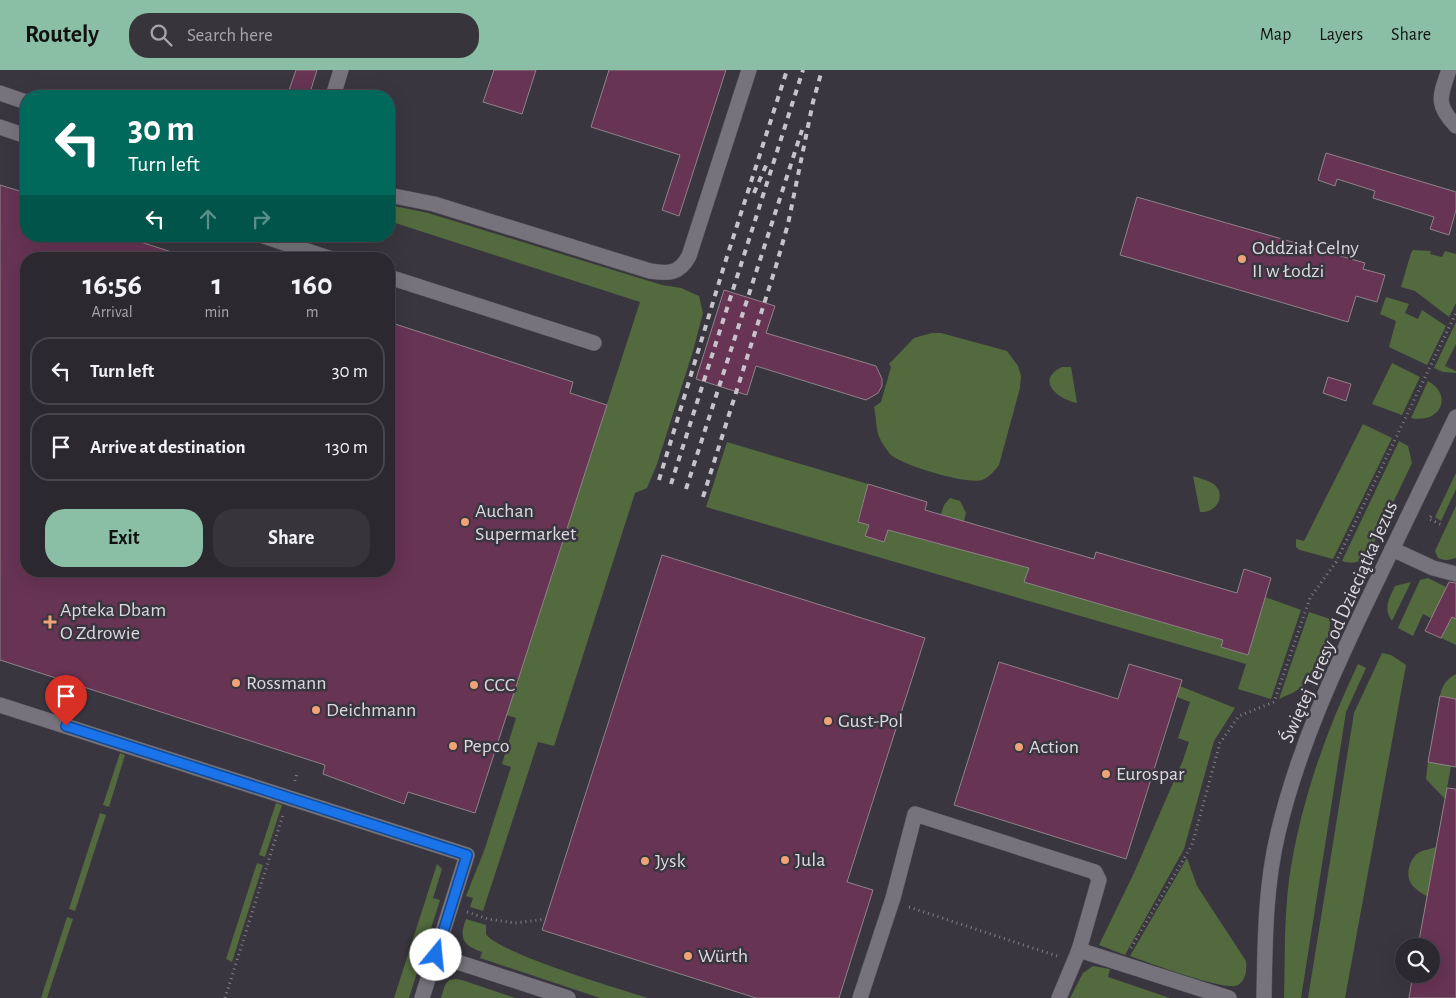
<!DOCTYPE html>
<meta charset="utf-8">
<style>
body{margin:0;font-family:"Alegreya Sans",sans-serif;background:#37343b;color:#f1f3f6;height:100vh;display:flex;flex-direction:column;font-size:19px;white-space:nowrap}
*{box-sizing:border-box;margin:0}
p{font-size:16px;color:#a6a6aa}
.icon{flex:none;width:28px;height:28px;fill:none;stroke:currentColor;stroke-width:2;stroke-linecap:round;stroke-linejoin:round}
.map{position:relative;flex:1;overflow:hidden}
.side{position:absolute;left:20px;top:182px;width:375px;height:325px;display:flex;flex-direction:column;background:#2b282f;border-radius:20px;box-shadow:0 5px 20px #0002,0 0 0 1px #47444b}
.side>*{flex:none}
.top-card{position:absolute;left:20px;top:20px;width:375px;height:152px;border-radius:20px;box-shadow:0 5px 20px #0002,0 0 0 1px #47444b;background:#00695c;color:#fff;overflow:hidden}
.fabs{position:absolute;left:1395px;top:868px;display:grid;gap:10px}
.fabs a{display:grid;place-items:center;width:45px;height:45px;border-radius:50%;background:#2b282f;box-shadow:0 5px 20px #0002,0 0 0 1px #47444b;font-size:25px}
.pin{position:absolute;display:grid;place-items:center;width:42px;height:42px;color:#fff;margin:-51px -21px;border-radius:50% 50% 50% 0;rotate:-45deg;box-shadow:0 0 5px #0007}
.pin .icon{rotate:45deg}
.me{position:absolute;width:55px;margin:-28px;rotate:17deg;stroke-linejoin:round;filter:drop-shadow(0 0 4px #0008)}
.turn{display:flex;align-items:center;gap:18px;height:105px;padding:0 25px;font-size:22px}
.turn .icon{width:65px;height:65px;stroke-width:2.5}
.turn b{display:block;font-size:35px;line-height:42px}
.lanes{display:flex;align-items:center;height:48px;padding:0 25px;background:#0003;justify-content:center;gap:25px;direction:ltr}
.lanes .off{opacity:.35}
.eta{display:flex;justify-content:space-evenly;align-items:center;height:85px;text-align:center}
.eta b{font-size:30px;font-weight:600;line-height:35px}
.action{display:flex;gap:10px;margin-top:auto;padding:10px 25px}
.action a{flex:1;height:58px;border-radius:20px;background:#8abfa5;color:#111;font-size:20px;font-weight:600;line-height:58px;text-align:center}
.action a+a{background:#37343b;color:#f1f3f6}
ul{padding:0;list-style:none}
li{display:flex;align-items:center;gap:15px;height:68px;margin:0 10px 8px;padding:0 15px;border:2px solid #47444b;border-radius:20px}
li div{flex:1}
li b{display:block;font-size:19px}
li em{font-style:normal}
header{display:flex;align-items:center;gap:30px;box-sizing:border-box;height:70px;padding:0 25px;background:#8abfa5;color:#111}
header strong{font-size:24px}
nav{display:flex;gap:28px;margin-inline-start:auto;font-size:18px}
.search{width:350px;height:45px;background:#37343b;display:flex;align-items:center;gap:12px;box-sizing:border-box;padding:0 18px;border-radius:20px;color:#a6a6aa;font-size:19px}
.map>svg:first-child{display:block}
.green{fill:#536a3e}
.building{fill:#673454;stroke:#8e8389}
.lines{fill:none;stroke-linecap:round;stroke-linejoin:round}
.minor-casing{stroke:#545259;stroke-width:16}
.path{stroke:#828087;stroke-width:3;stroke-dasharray:1 4;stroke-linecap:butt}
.minor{stroke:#76737c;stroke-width:15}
.rail{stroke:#c6c4ca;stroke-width:4;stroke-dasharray:6 6;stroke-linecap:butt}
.route-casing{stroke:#114b97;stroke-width:12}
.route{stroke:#1a73e8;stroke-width:9}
.poi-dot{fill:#efa377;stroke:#39363f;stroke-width:2}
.labels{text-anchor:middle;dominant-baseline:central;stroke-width:5;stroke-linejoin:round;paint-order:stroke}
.poi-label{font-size:20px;fill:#dbd9de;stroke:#39363f;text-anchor:start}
.street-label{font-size:20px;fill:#dbd9de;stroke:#39363f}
</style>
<header>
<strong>Routely</strong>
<div class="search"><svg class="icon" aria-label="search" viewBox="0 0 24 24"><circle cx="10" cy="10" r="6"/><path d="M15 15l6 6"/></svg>Search here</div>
<nav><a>Map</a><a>Layers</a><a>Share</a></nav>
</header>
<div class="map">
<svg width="1456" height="928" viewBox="0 0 1456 928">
<rect width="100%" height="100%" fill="#39363f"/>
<g class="green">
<path d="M389 135 428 143 662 215 681 218 699 226 703 243 693 281 657 394 647 418 635 423 554 676 538 672 483 841 470 837 473 828 466 826 484 781 511 697 502 694 516 648 506 645 640 232 389 151Z"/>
<path d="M1413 180 1431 181 1430 184 1442 187 1445 181 1456 184V233L1449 247 1415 221 1401 217 1411 183Z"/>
<path d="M1386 227 1409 234 1405 243 1418 249 1422 240 1446 256 1427 295 1389 277 1396 251 1380 244Z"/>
<path d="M1456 252V274L1445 296 1456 301V303L1443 302 1434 298Z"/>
<path d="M932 263H941L1007 281 1018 296 1021 306 1020 318 999 395C994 401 990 407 982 410 968 415 900 395 890 384 886 379 880 370 878 364 876 355 876 346 874 337L881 332 891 297 889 294 914 268Z"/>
<path d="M1392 293 1420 307 1402 345 1372 334Z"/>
<path d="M1062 297H1071L1077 333C1057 329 1035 310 1062 297Z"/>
<path d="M1428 311C1454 326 1440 354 1411 348Z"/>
<path d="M1363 354 1392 368 1333 489 1300 480 1296 477V469L1304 471Z"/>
<path d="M1399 371 1408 376 1412 393 1367 487C1358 493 1352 494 1342 491Z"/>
<path d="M727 372 868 414 858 451 869 455 866 466 884 472 888 460 932 472 944 435 950 428 960 431 966 443 964 451 1029 498 1025 512 1223 570 1221 577 1248 585 1265 527 1301 540 1271 629 1238 619 1246 594 706 437Z"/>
<path d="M1456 403V419L1441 451 1435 447Z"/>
<path d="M1193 406C1199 408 1207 410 1212 413 1228 423 1217 444 1200 442Z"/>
<path d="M1456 436V488C1449 490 1445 491 1438 488L1435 481Z"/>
<path d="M1428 508 1456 522 1436 539 1456 549V575L1441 568 1447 556 1423 544 1413 566 1398 558 1420 510Z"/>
<path d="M1411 512 1392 551C1383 538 1389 529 1395 516Z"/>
<path d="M1309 542 1330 549C1331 569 1318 601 1303 615 1297 622 1287 625 1279 629Z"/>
<path d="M1382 583 1391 585 1406 595 1345 928H1308L1354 643Z"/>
<path d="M1358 594 1366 598 1346 642 1301 928H1284C1285 889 1284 849 1289 810 1300 734 1325 663 1358 594Z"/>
<path d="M1456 604V629L1440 626C1442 616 1446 609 1456 604Z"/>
<path d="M1180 616 1235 638 1214 671 1184 779 1125 885 1099 875 1134 803 1183 690 1189 672 1178 668 1190 632 1177 627Z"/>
<path d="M120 683 125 685 109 737 103 735Z"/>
<path d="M1428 692 1451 696 1445 729 1426 709Z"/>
<path d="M276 733 282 735 265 787 259 785Z"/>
<path d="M100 743 106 745 75 841 69 839Z"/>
<path d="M1436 777 1428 827C1423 824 1418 821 1415 818 1404 809 1408 791 1418 783 1423 780 1431 779 1436 777Z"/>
<path d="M1187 788 1197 816 1246 891C1247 900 1246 910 1238 915 1226 922 1147 892 1130 886Z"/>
<path d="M257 793 263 795 232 892 226 889Z"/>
<path d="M437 794 442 799 433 828 440 830 409 928H394Z"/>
<path d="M67 847 73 849 47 928H41Z"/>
<path d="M466 849 486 855V864C498 883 620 919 648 928H600L480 888 482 882C462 875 459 868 466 849Z"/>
<path d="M1093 896 1110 899 1108 907 1170 928H1070L1083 903Z"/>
<path d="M456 909 462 910 515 928H441L445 915 449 910Z"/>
</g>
<g class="building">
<path d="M296 0H317L309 26H287Z"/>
<path d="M494 0H536L522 44 483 32Z"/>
<path d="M609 0H726L679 146 662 140 680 85 591 57Z"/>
<path d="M1326 83 1456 122V140L1449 165 1430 159 1434 147 1373 128 1375 121 1337 109 1335 116 1318 110Z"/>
<path d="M0 115 26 123V166H122L181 185 180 189H26V501H389V252L573 312 570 323 607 335 475 743 408 722 404 734 323 704 325 695 0 590Z"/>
<path d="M1137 127 1365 193 1363 199 1385 205 1377 232 1356 226 1348 252 1120 185Z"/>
<path d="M724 220 775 236 766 263 876 296 882 309V316L878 323 866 330 756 296 747 325 696 309Z"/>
<path d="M1328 307 1351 314 1346 331 1323 323Z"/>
<path d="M868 414 927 432 925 440 1094 489 1096 482 1237 523 1244 499 1271 508 1248 585 1221 577 1223 570 1024 512 1029 498 888 460 884 472 865 466 869 455 858 452Z"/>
<path d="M662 485 925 568 847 812 873 820 839 928H756L542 860Z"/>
<path d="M1449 512 1456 513V549L1452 547 1441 568 1425 561Z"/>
<path d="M999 592 1118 629 1129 594 1182 610 1126 789 954 735Z"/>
<path d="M1440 626 1456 629V697L1428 692Z"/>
<path d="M1447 718 1456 719V928H1409L1413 904H1431V876H1418Z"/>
</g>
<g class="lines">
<g class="minor-casing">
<g id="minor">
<path d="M1449 0C1440 26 1435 34 1456 56"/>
<path d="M0 23 26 32"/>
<path d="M333 26 341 0"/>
<path d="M0 57 26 66"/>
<path d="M389 125 434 134 650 201C669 204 679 204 689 186L749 0"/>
<path d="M263 166 332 189"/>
<path d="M389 207 594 273"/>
<path d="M1392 479 1433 498 1456 504"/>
<path d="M0 635 467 785 422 928"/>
<path d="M1079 880 1229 928"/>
<path d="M436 885 568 928"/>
<path d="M860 928 893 828 915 744 1095 802 1099 810 1079 880 1059 928"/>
<path d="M1264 928C1265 873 1265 817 1278 763 1298 678 1335 598 1372 521 1400 463 1428 405 1456 347"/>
</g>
</g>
<g class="path">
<path d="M1431 446 1429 449 1442 455"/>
<path d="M295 711 297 703"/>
<path d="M909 837 1057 886"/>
<path d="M467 842 488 849 515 853 546 849"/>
<path d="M1131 878 1192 775 1220 673 1239 646 1274 632 1310 528 1336 492 1456 243"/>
<path d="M225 928 283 745"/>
</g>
<use href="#minor" class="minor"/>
<g class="rail">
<path d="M754 123 768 91"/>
<path d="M659 410 724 196 787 0"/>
<path d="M671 414 803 0"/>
<path d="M686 419 802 60"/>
<path d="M703 427 776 196 788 154 813 32 822 0"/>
</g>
</g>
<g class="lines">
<g class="route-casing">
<path id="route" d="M66 656 467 785 436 885"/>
</g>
<use href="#route" class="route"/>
</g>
<g class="poi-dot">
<circle cx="1242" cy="189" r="5"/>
<circle cx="465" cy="452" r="5"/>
<path d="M47.5 544.5h5v5h5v5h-5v5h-5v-5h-5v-5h5z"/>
<circle cx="236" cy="613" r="5"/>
<circle cx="474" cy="615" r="5"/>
<circle cx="316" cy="640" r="5"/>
<circle cx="828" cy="651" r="5"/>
<circle cx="453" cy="676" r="5"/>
<circle cx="1019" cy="677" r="5"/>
<circle cx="1106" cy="704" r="5"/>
<circle cx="785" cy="790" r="5"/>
<circle cx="645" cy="791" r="5"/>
<circle cx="688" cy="886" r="5"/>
</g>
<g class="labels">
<g class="poi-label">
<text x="1252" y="178">Oddział Celny<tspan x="1252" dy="23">II w Łodzi</tspan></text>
<text x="475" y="441">Auchan<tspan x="475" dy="23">Supermarket</tspan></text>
<text x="60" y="540">Apteka Dbam<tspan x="60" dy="23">O Zdrowie</tspan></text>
<text x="246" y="613">Rossmann</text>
<text x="484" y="615">CCC</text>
<text x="326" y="640">Deichmann</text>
<text x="838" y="651">Gust-Pol</text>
<text x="463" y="676">Pepco</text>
<text x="1029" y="677">Action</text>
<text x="1116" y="704">Eurospar</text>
<text x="795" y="790">Jula</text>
<text x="655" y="791">Jysk</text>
<text x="698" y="886">Würth</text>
</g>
<g class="street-label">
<text transform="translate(1339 552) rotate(-66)">Świętej Teresy od Dzieciątka Jezus</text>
</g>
</g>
</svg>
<div class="fabs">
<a><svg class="icon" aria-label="search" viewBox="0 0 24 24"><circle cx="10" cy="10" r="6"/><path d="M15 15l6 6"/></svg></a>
</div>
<div class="pin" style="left:66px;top:656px;background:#d93025"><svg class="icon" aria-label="arrive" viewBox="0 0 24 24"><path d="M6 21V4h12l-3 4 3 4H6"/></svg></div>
<svg class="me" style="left:436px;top:885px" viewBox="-20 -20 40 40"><circle r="19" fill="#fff"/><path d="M0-13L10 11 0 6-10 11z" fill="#1a73e8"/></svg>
<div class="top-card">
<div class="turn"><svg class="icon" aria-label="left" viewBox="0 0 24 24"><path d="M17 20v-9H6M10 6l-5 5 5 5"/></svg><div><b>30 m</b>Turn left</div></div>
<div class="lanes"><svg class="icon" aria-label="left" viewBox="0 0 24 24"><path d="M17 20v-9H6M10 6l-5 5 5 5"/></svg><svg class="icon off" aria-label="ahead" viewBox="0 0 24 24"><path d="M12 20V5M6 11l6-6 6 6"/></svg><svg class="icon off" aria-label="right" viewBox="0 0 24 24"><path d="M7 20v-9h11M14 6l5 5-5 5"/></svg></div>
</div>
<section class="side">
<div class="eta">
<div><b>16:56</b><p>Arrival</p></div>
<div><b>1</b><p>min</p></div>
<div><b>160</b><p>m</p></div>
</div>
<ul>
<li><svg class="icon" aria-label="left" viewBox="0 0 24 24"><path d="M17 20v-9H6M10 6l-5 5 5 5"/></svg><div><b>Turn left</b></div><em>30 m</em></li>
<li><svg class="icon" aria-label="arrive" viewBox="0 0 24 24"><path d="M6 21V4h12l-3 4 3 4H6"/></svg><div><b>Arrive at destination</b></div><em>130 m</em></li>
</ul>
<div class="action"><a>Exit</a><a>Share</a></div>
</section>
</div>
